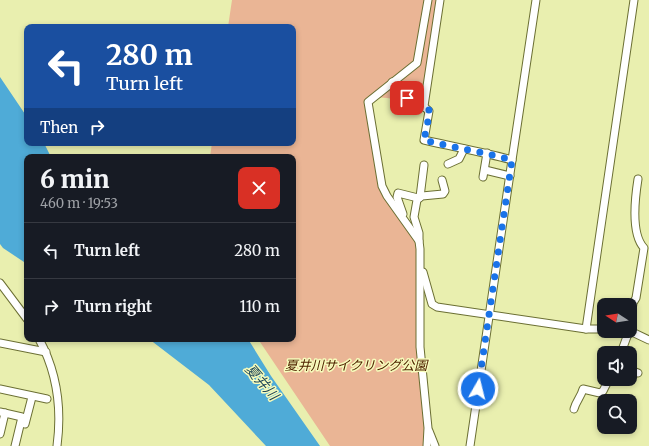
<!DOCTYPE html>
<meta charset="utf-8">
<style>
body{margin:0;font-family:Merriweather,"Noto Sans JP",serif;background:#242831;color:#f1f3f6;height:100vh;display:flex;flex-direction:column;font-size:15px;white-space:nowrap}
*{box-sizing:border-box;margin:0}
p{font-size:13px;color:#9ea1a6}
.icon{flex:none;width:22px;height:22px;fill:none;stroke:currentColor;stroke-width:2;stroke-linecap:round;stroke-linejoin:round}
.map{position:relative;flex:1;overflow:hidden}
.details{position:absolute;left:24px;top:154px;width:272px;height:188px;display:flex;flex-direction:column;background:#171b24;border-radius:8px;box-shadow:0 2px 6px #0003}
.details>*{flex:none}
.hud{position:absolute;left:24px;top:24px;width:272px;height:122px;border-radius:8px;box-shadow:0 2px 6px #0003;background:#1a4fa0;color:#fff;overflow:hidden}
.needle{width:26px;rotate:282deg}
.fabs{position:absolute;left:597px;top:298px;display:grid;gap:8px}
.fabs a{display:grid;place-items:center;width:40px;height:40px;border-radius:8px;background:#171b24;box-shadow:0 2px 6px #0003;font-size:20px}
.pin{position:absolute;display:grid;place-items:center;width:34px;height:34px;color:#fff;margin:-17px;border-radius:8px;box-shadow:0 2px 6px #0006}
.me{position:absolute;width:44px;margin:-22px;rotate:8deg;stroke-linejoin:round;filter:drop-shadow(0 0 3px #0008)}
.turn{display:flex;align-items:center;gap:14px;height:84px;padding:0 16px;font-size:18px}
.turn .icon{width:52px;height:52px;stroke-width:2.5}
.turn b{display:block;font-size:28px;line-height:34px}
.then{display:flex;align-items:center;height:38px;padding:0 16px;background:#0003;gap:8px;font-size:15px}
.round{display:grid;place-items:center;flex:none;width:42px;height:42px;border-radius:8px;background:#242831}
.overview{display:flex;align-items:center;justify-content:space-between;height:68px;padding:0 16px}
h1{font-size:24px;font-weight:800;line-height:30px}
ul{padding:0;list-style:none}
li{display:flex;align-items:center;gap:12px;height:56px;padding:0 16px;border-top:1px solid #363941}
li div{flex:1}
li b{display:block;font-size:15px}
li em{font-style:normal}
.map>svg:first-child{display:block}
.green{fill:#eab595}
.water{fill:#4fabd7}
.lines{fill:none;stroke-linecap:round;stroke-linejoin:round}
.street-casing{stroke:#6b6f33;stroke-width:9}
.street{stroke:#fff;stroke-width:7}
.route{stroke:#1a73e8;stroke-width:7;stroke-dasharray:0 12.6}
.labels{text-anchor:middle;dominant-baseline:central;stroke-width:3;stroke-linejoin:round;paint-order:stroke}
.park-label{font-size:13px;font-style:italic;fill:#502200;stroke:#f7fcbc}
.water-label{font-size:14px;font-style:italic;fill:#1f475a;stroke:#f7fcbc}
</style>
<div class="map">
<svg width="649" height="446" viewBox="0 0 649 446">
<rect width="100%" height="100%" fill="#e9efaf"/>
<path class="green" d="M232 0H438L422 107C407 101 381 95 366 98L382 186 419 238 421 346 432 441 431 446H330L258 339H293V157H210L212 143H293V27H228Z"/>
<g class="water">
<path d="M0 77 27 117V143H44L51 157H27V264L3 248 0 244Z"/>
<path d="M149 339H248L271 376 320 446H266L209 385Z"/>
</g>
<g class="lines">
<g class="street-casing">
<g id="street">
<path d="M392 82C406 101 415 98 429 111L424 140C454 147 483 152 512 160L470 446"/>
<path d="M424 106 440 0"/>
<path d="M512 160 536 0"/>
<path d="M448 164 459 159 464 149"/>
<path d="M485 170 510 176"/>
<path d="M483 177 487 153"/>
<path d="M420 197 424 165"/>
<path d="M403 214 397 197 398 193 418 198"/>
<path d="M419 241V233L414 217 417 200 422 196 443 194 445 191 442 180"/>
<path d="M423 272 432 304 437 307 586 329H604"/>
<path d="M0 283 27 319"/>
<path d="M630 324 633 303 636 298 644 248C631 234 635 198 638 179"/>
<path d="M586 329 634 0"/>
<path d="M630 331 649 340"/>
<path d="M39 339C57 372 62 408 57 446"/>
<path d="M0 343 46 352"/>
<path d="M621 353 629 331"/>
<path d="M630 370 638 373"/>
<path d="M0 389 47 399"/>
<path d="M574 409C576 401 581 397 583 389L600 393 603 391 608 381 618 379"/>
<path d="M0 412 22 417 15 446"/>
<path d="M25 424 32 397"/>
<path d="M429 431 435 446"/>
<path d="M0 434 5 413"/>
<path d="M427 446 428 428 420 347V249L419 241 387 196 382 186 368 102 417 63 428 0"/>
</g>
</g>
<use href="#street" class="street"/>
</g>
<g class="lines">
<path class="route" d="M407 98 424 106 430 111 424 140C454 148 483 152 512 160L478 389"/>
</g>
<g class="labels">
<g class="park-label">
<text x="356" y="365">夏井川サイクリング公園</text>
</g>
<g class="water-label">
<text transform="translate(262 382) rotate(49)">夏井川</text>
</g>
</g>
</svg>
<div class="fabs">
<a><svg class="needle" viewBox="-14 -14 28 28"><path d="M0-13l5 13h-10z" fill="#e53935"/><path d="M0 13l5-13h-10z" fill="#9ea1a6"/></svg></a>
<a><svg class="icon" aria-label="sound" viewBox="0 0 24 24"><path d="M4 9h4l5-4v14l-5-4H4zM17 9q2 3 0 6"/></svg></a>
<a><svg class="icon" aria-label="search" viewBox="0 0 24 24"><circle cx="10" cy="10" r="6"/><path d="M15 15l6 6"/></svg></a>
</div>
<div class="pin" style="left:407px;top:98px;background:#d93025"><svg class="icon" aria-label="arrive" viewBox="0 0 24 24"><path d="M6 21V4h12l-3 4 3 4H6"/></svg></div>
<svg class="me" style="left:478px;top:389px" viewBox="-20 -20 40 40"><circle r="17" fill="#1a73e8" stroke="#fff" stroke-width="3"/><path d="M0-11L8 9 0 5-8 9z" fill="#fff"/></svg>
<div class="hud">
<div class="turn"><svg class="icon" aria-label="left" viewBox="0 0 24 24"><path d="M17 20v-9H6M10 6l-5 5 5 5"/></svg><div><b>280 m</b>Turn left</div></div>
<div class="then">Then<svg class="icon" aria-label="right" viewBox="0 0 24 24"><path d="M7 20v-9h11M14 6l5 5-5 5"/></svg></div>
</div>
<section class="details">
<div class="overview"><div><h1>6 min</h1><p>460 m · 19:53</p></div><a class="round" style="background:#d93025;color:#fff"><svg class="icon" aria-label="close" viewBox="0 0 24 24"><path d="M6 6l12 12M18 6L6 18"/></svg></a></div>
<ul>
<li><svg class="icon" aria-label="left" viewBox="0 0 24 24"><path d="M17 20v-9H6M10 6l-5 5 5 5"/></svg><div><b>Turn left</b></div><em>280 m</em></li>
<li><svg class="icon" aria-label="right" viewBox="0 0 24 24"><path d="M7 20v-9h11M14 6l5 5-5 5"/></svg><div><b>Turn right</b></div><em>110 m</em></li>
</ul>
</section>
</div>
